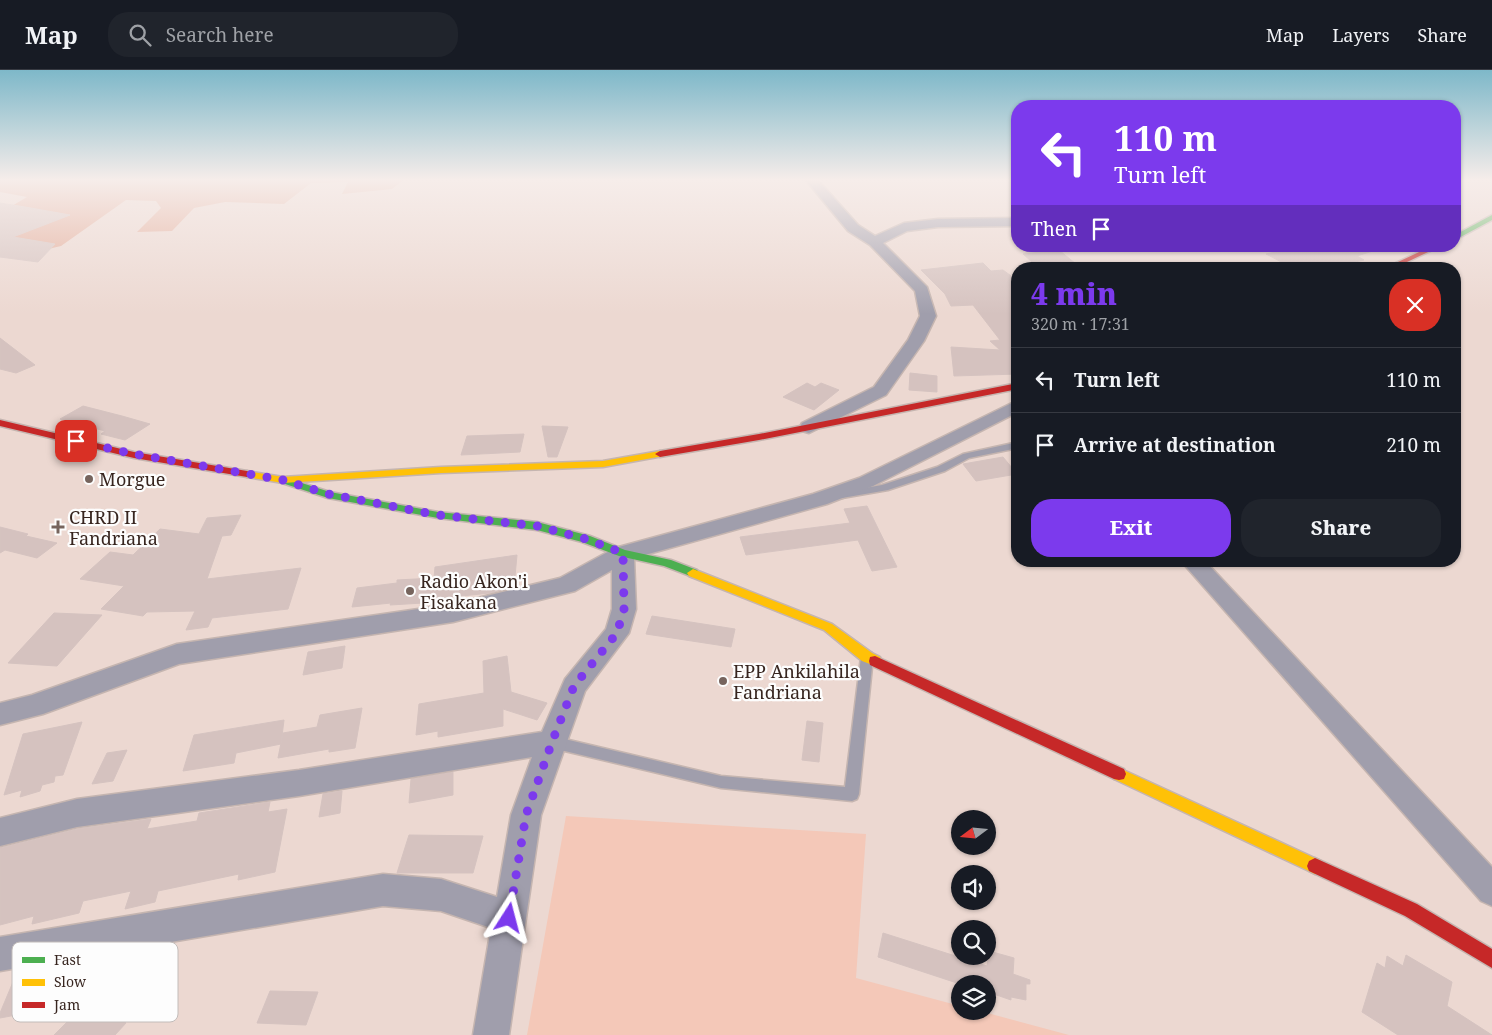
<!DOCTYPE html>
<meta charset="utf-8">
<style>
body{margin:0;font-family:"Noto Serif",serif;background:#20242c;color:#f1f3f6;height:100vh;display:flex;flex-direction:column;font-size:19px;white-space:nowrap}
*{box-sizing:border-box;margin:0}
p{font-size:16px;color:#9ea1a6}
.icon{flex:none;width:28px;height:28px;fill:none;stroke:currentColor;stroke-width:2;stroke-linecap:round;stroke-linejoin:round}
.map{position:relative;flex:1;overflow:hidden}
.drawer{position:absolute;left:1011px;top:192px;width:450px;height:305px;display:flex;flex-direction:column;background:#171b24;border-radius:20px;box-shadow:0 1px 4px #0004}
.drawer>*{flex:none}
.top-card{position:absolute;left:1011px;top:30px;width:450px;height:152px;border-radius:20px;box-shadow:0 1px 4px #0004;background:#7c3aed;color:#fff;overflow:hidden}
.needle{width:32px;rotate:254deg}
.buttons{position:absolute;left:951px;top:740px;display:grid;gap:10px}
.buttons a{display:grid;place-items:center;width:45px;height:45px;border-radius:50%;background:#171b24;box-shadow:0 1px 4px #0004;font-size:25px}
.pin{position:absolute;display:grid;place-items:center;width:42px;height:42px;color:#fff;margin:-21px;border-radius:10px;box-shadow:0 2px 8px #0006}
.me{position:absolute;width:55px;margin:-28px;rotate:9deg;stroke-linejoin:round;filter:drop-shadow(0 0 4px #0008)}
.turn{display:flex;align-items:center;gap:18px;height:105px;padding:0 20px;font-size:22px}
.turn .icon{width:65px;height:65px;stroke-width:2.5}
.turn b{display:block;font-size:35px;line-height:42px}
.then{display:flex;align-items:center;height:48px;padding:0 20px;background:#0003;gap:10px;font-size:19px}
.round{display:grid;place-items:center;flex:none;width:52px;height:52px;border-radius:20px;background:#20242c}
.headline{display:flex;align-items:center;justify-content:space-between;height:85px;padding:0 20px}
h1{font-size:30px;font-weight:800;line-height:38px;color:#7c3aed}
.primary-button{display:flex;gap:10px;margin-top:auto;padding:10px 20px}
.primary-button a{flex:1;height:58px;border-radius:20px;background:#7c3aed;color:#fff;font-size:20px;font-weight:800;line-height:58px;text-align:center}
.primary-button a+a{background:#20242c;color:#f1f3f6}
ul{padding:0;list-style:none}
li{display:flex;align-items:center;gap:15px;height:65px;padding:0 20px;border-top:1px solid #363941}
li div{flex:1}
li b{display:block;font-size:19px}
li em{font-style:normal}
header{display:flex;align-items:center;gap:30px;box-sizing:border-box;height:70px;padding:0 25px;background:#171b24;border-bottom:1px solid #363941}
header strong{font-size:24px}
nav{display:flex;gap:28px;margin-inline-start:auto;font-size:18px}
.search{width:350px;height:45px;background:#20242c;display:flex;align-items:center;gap:12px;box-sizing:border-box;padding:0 18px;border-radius:20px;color:#9ea1a6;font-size:19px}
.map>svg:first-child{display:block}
.green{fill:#f4c8b8}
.forest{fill:#e3aa96}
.building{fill:#d5c2bf;stroke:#d5c3c0}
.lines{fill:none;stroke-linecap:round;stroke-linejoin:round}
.lane-casing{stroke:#c5b5b0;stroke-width:3}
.street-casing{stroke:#c5b5b0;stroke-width:3}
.fast-casing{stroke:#c5b5b0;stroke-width:3}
.slow-casing{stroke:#c5b5b0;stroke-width:3}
.jam-casing{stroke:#c5b5b0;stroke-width:3}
.lane{fill:#a09eac;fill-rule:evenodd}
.street{fill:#a09eac;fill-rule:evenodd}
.fast{fill:#4caf50;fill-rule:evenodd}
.slow{fill:#ffc107;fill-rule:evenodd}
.jam{fill:#c62828;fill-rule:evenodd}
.route{stroke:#7c3aed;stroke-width:9;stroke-dasharray:0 16.2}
.poi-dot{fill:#76645d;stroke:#fdfdfd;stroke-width:2}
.labels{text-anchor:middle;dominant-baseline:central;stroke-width:4.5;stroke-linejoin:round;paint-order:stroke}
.poi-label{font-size:18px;fill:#37251f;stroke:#fdfdfd;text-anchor:start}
.key{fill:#fdfdfd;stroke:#c2bcba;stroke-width:1}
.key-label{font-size:14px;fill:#37251f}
</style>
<header>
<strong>Map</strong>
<div class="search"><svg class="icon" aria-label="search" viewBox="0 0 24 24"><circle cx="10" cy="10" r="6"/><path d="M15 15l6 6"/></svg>Search here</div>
<nav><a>Map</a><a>Layers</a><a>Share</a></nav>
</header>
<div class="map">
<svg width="1492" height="965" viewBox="0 0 1492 965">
<rect width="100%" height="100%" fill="#ecd8d1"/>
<path class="green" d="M566 746 866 764 856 908 960 936V941H980L1069 965H527Z"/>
<path class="forest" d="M0 109H405L392 119 342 124 348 112 311 113 284 134 225 132 194 138 172 161 137 162 161 138 156 131 126 130 61 176 18 186 0 143 27 127 0 122Z"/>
<g class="building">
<path d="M0 133 25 137 70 145 13 167 55 174 38 192 0 187Z"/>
<path d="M1271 176H1376V180L1357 186 1364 190 1324 199H1295L1266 184 1281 181Z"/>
<path d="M1059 180 1082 199H1040L1023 184Z"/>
<path d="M983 193 991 201 1003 200 1018 211V304L954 306 951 277 1000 280 990 271 1000 270 973 235 951 236 945 224 921 200Z"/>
<path d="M0 268 35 295 16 303 0 299Z"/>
<path d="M910 303 937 306V322L909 320Z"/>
<path d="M807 313 815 317 821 313 839 320 814 340 783 327Z"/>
<path d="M83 336 122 346 150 354 125 370 101 364 105 361 60 349Z"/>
<path d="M542 356 568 357 557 387H548Z"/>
<path d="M524 364 520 382 461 385 467 366Z"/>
<path d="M1003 387 1017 404 976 411 963 394Z"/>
<path d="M867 436 897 497 872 501 858 470 746 485 740 467 850 453 844 439Z"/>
<path d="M241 445 231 465 222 466 207 509 301 498 288 539 212 548 208 557 186 560 195 541 147 542 143 546 101 539 124 516 80 509 110 482 133 485 160 459 199 464 207 448Z"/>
<path d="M0 457 28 464 26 466 57 473 37 488 5 480 0 483Z"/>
<path d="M517 485 514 517 490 523 424 530 423 533 390 535 391 533 352 537 357 518 397 513V510L434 508 435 497Z"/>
<path d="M54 543 102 545 57 596 8 593Z"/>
<path d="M652 546 735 559 731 577 646 564Z"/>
<path d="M345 576 342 598 303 605 308 582Z"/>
<path d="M507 586 511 622 547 633 537 650 503 639V656L438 667V661L416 665 419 634 484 623 483 591Z"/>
<path d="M362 638 355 678 329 682V679L278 688 283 663 317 657 320 645Z"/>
<path d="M284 650 281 674 236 683 234 693 183 701 194 665Z"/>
<path d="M807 651 823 653 819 692 802 690Z"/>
<path d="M82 652 63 705 55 706 54 712 42 715 40 721 20 727 22 720 4 725 23 664Z"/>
<path d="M127 680 113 711 92 714 107 683Z"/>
<path d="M453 702V725L409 733 411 709Z"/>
<path d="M342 721 340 743 319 747 323 724Z"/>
<path d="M270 732 268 742 287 739 275 802 238 810 239 804 158 821 155 832 125 839 131 821 83 831 79 843 32 854 34 846 0 855V778L77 759 151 749 147 759 197 751 199 743Z"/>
<path d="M409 765 483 766 473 803H397Z"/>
<path d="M883 863 987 896 989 881 1014 888 1013 904 1030 910V914H1026V930L1011 927V930L988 922V914H960L878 887Z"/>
<path d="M1406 885 1452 912 1447 936 1492 965H1398L1362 942 1377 893 1385 898 1387 886 1403 896Z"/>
<path d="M81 889 71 914 126 953 115 965H54L87 932 0 948V943L18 900Z"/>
<path d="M270 921 318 922 306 955 257 953Z"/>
</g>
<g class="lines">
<g class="lane-casing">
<g id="lane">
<path d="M1018 372V378L969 388 945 401 888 420 842 428 837 425 842 422 882 415 937 397 963 384Z"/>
<path d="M867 582 872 583 873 587 859 724 857 729 852 731 721 718 552 678 547 676 545 672 547 668 552 666 721 706 845 717 861 587 862 583Z"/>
</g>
</g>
<g class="street-casing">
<g id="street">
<path d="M805 109H817L858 155 875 166 904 153 938 149 1018 148V156L938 157 907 161 883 173 927 217 936 246 924 271 886 325 809 363 802 361 800 357 802 353 874 317 908 270 920 246 915 221 870 175 848 161Z"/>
<path d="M1018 330V342L873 416 827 434 634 488 636 539 629 563 585 621 541 745 509 965H473L491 858 441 841 383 836 0 901V867L383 804 441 809 497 827 511 745 532 687 299 726 77 757 0 776V748L77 729 299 700 542 662 565 609 606 559 612 539V500L575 521 453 552 179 594 43 644 0 655V633L32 625 177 574 453 534 560 508 615 478 813 424 859 408Z"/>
<path d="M1181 491H1205L1492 797V836L1481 831Z"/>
</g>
</g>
<g class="fast-casing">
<g id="fast">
<path d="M1492 145V150L1455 170V165Z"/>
<path d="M283 407 330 422 438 442 537 452 590 466 625 480 671 490 697 500 699 503 693 507 664 496 619 486 582 472 537 460 438 448 328 428 279 412 278 410 279 408Z"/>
</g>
</g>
<g class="slow-casing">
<g id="slow">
<path d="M660 381 665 384 663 386 603 397 441 403 283 413 247 407 242 404 247 401 283 407 441 397 603 391Z"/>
<path d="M693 499 832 554 872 583 880 587 881 591 880 595 875 596 862 591 824 560 689 506 687 503Z"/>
<path d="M1119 698 1321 791 1323 796 1321 801 1315 804 1309 801 1114 709 1112 704 1114 699Z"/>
</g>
</g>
<g class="jam-casing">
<g id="jam">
<path d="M1432 176H1441L1392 199H1383Z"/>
<path d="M1018 313V319L759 370 660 387 655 384 660 381 759 364Z"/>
<path d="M0 350 134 382 247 401 252 404 247 407 134 388 0 356Z"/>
<path d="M875 586 1124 699 1126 704 1124 709 1119 710 1114 709 870 595 869 591 870 587Z"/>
<path d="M1315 788 1417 834 1492 879V898L1405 846 1309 801 1307 796 1309 791Z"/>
</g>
</g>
<use href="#lane" class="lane"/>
<use href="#street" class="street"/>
<use href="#fast" class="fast"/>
<use href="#slow" class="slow"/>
<use href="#jam" class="jam"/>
</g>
<linearGradient id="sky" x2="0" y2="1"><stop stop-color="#7eb8c9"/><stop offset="0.45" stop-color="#f6edea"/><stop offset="1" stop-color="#f6edea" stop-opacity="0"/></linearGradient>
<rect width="1492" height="244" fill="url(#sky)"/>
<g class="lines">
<path class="route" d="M76 371 134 384 283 410 328 424 438 445 537 456 586 469 623 483 624 539 617 563 574 616 552 672 526 745 509 848"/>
</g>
<g class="poi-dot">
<circle cx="89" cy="409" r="5"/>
<path d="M55.5 449.5h5v5h5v5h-5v5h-5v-5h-5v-5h5z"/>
<circle cx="410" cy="521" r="5"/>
<circle cx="723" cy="611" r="5"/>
</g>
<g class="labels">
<g class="poi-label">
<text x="99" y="409">Morgue</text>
<text x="69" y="447">CHRD II<tspan x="69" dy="21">Fandriana</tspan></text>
<text x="420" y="511">Radio Akon'i<tspan x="420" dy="21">Fisakana</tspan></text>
<text x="733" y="601">EPP Ankilahila<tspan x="733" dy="21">Fandriana</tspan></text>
</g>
</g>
<rect x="12" y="872" width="166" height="80" rx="8" class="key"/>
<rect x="22" y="887" width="23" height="6" fill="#4caf50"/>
<rect x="22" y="909" width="23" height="7" fill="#ffc107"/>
<rect x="22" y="932" width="23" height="6" fill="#c62828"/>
<g class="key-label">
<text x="54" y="895">Fast</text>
<text x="54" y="917">Slow</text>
<text x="54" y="940">Jam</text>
</g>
</svg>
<div class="buttons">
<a><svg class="needle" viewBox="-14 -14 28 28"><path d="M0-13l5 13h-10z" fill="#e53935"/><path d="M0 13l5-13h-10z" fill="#9ea1a6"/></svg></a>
<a><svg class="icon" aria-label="sound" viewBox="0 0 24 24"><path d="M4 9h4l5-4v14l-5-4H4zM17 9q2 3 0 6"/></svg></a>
<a><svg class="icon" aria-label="search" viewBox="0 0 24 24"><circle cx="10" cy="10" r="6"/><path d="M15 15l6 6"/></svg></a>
<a><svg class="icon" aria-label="layers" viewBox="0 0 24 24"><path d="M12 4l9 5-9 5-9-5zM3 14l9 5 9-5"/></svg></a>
</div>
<div class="pin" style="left:76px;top:371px;background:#d93025"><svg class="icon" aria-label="arrive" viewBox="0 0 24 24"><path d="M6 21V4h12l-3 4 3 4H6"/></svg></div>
<svg class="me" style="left:509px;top:848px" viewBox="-20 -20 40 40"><path d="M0-17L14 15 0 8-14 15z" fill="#7c3aed" stroke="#fff" stroke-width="4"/></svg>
<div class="top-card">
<div class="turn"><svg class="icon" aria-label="left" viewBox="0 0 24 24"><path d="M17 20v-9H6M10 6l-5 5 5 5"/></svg><div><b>110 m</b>Turn left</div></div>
<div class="then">Then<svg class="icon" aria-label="arrive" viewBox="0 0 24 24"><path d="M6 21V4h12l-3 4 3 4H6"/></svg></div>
</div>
<section class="drawer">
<div class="headline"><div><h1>4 min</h1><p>320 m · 17:31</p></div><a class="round" style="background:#d93025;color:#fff"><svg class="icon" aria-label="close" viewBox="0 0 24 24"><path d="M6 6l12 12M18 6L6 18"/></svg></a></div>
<ul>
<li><svg class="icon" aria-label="left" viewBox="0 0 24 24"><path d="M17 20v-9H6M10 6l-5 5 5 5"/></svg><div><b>Turn left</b></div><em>110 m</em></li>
<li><svg class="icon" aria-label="arrive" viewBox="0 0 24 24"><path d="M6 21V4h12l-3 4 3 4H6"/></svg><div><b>Arrive at destination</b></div><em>210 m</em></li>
</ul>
<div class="primary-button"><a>Exit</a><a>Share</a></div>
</section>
</div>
